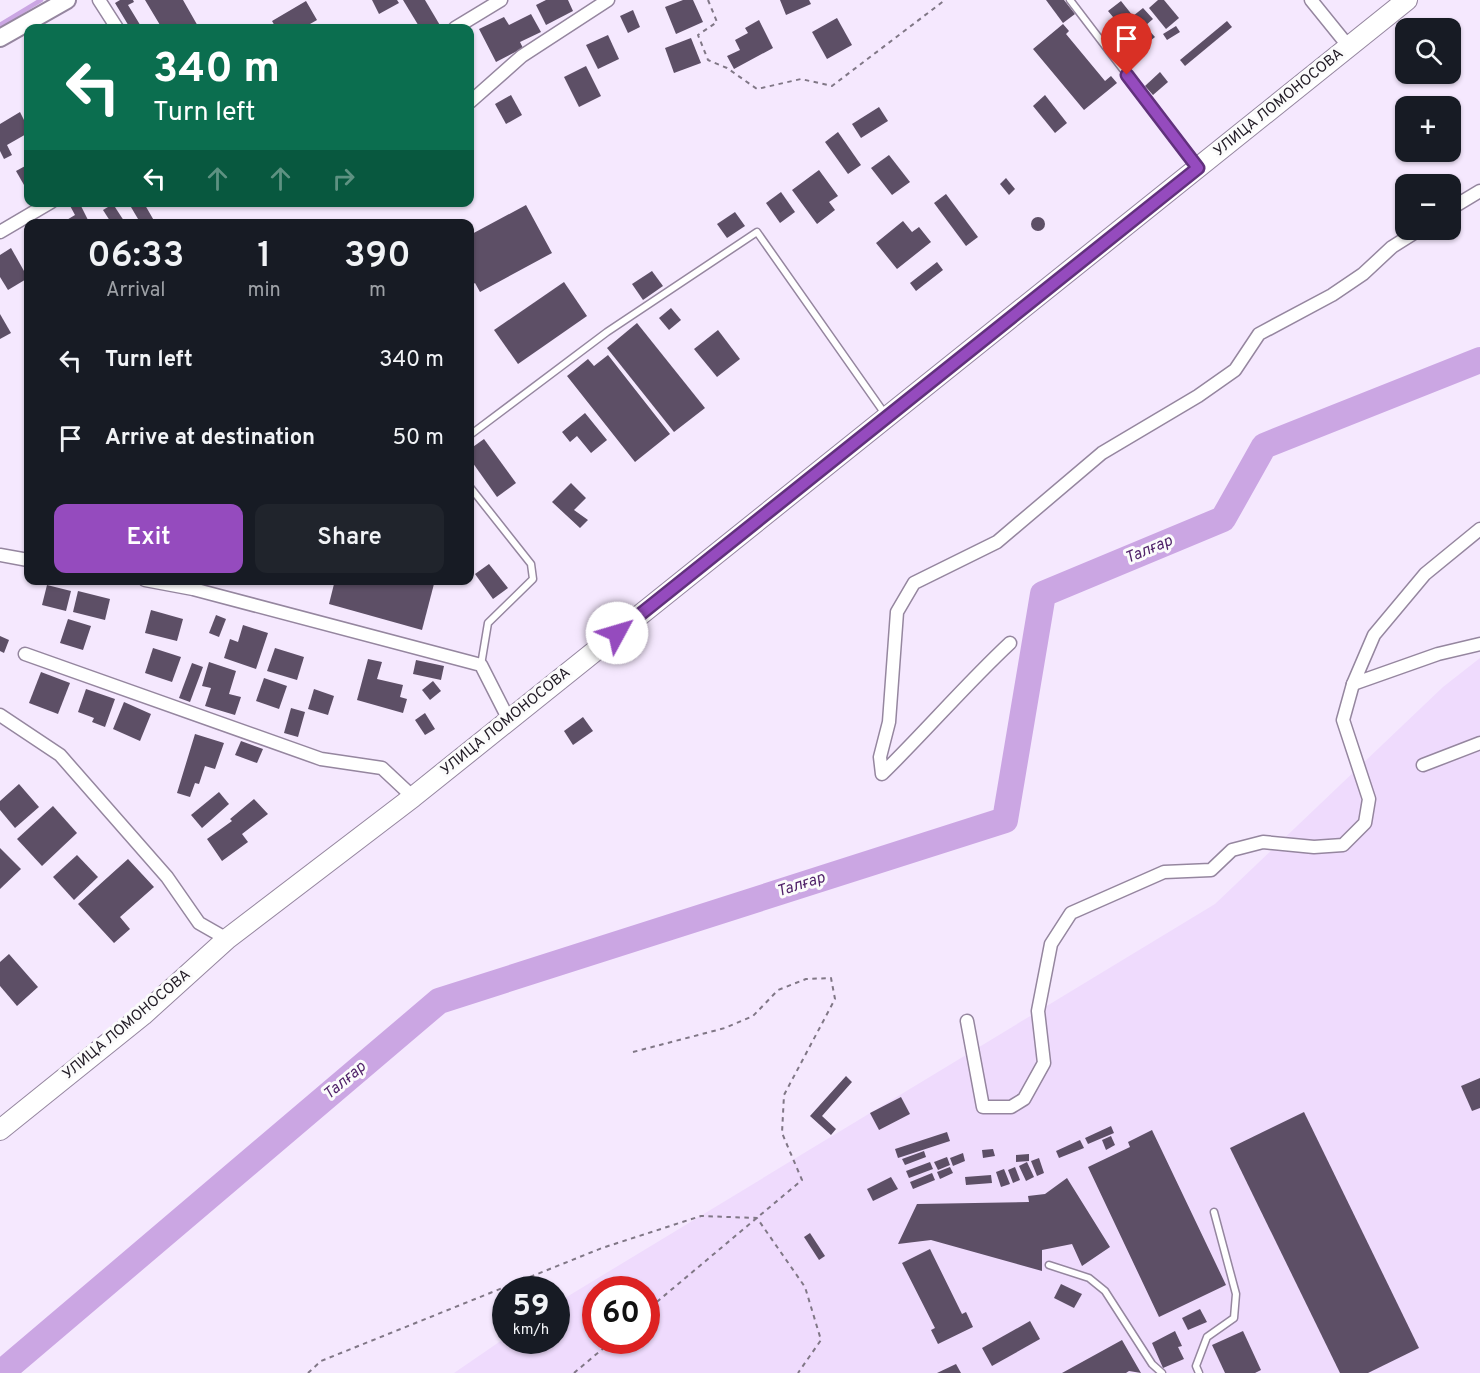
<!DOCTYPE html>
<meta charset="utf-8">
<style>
body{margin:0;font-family:Overpass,sans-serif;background:#20242c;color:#f1f3f6;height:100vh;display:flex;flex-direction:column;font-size:22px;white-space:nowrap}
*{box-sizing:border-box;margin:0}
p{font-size:20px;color:#9ea1a6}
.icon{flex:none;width:33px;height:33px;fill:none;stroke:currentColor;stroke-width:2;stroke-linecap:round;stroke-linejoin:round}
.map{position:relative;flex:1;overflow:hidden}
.drawer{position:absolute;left:24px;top:219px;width:450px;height:366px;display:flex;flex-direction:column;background:#171b24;border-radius:12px;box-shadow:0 2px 4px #0004}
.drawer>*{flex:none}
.guide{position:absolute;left:24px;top:24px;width:450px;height:183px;border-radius:12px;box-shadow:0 2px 4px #0004;background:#0b6e4f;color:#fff;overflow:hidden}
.controls{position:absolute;left:1395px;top:18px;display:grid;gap:12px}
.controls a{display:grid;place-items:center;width:66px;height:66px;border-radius:12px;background:#171b24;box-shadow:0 2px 4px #0004;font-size:30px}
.speed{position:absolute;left:492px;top:1276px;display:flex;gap:12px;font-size:30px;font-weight:700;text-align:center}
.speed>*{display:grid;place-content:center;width:78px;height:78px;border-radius:50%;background:#171b24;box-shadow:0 2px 4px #0004;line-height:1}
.speed small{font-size:15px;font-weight:400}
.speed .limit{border:9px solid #d22;background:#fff;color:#111}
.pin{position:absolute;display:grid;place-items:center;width:51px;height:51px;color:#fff;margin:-62px -26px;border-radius:50% 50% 50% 0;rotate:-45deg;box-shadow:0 0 6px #0007}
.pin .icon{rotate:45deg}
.me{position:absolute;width:66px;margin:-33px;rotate:51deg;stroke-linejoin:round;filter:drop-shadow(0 0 4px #0008)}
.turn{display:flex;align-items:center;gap:21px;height:126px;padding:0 30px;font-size:27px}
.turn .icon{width:78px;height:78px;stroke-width:2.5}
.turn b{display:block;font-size:42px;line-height:51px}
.lanes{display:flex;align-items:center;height:57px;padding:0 30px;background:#0003;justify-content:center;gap:30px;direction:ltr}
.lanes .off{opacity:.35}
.eta{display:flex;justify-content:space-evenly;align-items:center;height:102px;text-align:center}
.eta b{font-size:36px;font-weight:600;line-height:42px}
.action{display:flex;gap:12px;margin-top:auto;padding:12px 30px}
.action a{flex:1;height:69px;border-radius:12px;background:#954bbe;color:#fff;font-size:24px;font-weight:600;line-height:69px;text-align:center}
.action a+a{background:#20242c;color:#f1f3f6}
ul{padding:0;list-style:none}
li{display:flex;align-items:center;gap:18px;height:78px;padding:0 30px}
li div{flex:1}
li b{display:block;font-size:22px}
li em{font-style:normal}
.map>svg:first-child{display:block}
.built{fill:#efdbfd;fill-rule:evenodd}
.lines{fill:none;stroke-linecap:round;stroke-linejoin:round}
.stream{stroke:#cba6e3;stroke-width:4.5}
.river{stroke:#cba6e3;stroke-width:26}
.building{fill:#5d4f66}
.lane-casing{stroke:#95869f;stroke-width:9}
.street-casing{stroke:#95869f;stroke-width:15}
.secondary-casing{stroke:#95869f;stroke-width:20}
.primary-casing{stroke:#95869f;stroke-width:22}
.path{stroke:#807786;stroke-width:2;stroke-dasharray:4.5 4.5;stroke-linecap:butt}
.lane{stroke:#fff;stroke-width:6}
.street{stroke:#fff;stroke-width:12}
.secondary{stroke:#fff;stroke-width:16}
.primary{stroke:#fff;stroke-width:20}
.route-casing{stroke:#61317c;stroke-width:15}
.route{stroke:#954bbe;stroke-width:10}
.labels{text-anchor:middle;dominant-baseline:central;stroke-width:6;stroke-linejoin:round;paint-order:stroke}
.street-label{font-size:15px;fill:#1f1923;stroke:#fbfbfb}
.water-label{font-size:16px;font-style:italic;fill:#51236a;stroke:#fbfbfb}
</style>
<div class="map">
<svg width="1480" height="1373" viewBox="0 0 1480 1373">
<rect width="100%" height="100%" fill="#f5e8fe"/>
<path class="built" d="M1480 658V1373H454L505 1338 506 1341H556L557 1304 565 1298 1215 904 1443 687ZM596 1290H646V1341H596Z"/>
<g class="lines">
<path class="stream" d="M0 25 41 0"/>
<path class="river" d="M1 1373 439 1001 1005 820 1043 594 1223 519 1264 446 1480 360"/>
</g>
<g class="building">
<path d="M120 0H133L134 2 128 5 142 28H130L115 3Z"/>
<path d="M145 0H183L199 28H154L160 25Z"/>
<path d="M372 0H397L399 3 379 14Z"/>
<path d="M403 0H425L441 27 420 28Z"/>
<path d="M546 0H568L573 11 546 25 536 5Z"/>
<path d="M683 0H693L703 22 676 34 665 7Z"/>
<path d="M780 0H809L811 4 786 15Z"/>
<path d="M1046 0H1064L1075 14 1063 23Z"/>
<path d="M1158 0H1164L1179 18 1166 29 1149 8Z"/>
<path d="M306 1 317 20 303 28H297L294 25 289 28H276L272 21Z"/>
<path d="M1121 1 1133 16 1143 8 1153 19 1145 26 1155 37 1140 49 1108 11Z"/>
<path d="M633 10 640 27 628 33 620 16Z"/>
<path d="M531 14 541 32 520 42 523 48 496 62 479 29 504 17 509 25Z"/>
<path d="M837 18 852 45 827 59 812 32Z"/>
<path d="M759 20 773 48 734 69 727 56 740 50 735 40 748 33 745 28Z"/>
<path d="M1227 21 1232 27 1185 66 1180 60Z"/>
<path d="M1063 24 1069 31 1066 34 1105 81 1111 76 1117 83 1084 110 1033 49Z"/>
<path d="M1176 26 1180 32 1167 40 1163 34Z"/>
<path d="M608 35 619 59 598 69 586 45Z"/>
<path d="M691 38 701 63 674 73 665 48Z"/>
<path d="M586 66 601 96 579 107 564 77Z"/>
<path d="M1160 72 1168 82 1153 95 1145 86Z"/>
<path d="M511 95 522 115 506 124 495 104Z"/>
<path d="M1045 95 1067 123 1055 133 1033 106Z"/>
<path d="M879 107 888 121 861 138 852 124Z"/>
<path d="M20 112 28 128V133L7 145 12 155 4 159 0 151V124Z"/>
<path d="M838 132 861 165 848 174 825 142Z"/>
<path d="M889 155 910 182 892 195 871 168Z"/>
<path d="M27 165 28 168V192L16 171Z"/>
<path d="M819 170 838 196 829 202 835 210 817 224 792 190Z"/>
<path d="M1006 178 1015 189 1009 195 1000 184Z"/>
<path d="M781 192 795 212 780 223 766 203Z"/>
<path d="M946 194 978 237 966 246 934 203Z"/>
<path d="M68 202H79L90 224H60L75 215Z"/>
<path d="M128 202H149L145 205 156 224H141Z"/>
<path d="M113 204 126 224H112L103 210Z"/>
<path d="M526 205 552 253 480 292 475 283 470 286V235Z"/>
<path d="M735 212 745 226 727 238 717 224Z"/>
<circle cx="1038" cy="224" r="7"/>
<path d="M903 221 912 232 919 227 931 242 897 269 876 243Z"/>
<path d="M11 248 28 278 8 290 0 277V255Z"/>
<path d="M937 262 943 270 916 291 910 283Z"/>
<path d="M652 271 663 286 643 300 632 284Z"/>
<path d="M564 282 587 316 518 364 494 330Z"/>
<path d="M671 308 681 320 669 330 659 318Z"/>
<path d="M0 314 11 333 0 339Z"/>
<path d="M637 323 705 408 674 432 607 348Z"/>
<path d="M718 330 740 359 717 377 694 349Z"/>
<path d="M608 355 670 434 635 462 567 376 588 359 594 366Z"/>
<path d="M585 413 607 440 591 453 577 436 570 442 562 432Z"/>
<path d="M484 439 516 483 497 497 470 459V449Z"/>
<path d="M571 483 586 498 574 510 588 520 580 528 552 502Z"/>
<path d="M489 564 508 588 493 599 475 574Z"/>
<path d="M335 580H435L422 630 329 604Z"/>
<path d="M47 585 71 591 66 611 42 605Z"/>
<path d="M78 591 110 599 105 620 73 612Z"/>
<path d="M151 610 183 619 177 641 145 633Z"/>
<path d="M216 615 226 619 219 637 209 633Z"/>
<path d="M68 619 91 626 83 650 60 643Z"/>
<path d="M243 625 268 633 256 669 224 658 230 639 238 642Z"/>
<path d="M0 636 9 640 4 653 0 651Z"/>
<path d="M153 648 181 657 172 682 145 673Z"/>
<path d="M275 648 304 657 297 680 267 671Z"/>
<path d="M368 659 382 662 377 679 403 685 400 697 407 699 403 713 357 700Z"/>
<path d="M416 660 444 666 441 680 413 674Z"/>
<path d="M209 662 236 671 229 694 241 697 235 715 205 706 211 688 202 686Z"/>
<path d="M192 663 203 667 190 702 179 698Z"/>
<path d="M41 672 70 683 58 714 29 703Z"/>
<path d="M264 678 287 686 279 709 256 701Z"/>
<path d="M433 681 441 691 430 700 422 690Z"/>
<path d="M86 689 115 699 105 727 92 722 94 718 78 712Z"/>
<path d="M314 689 334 696 328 715 308 709Z"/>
<path d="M124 702 151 714 140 741 113 729Z"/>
<path d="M291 708 305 712 298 737 284 733Z"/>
<path d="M425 713 435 729 425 735 415 720Z"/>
<path d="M583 717 593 731 573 745 564 731Z"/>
<path d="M195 734 224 743 215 769 205 766 199 784 195 783 190 797 177 793Z"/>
<path d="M241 741 263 749 257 763 235 755Z"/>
<path d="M19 784 39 807 15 828 0 810V801Z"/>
<path d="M219 792 229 804 202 828 191 815Z"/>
<path d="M254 799 268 814 242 834 248 842 222 861 207 839 232 821 230 819Z"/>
<path d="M53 806 77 833 42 866 17 839Z"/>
<path d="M0 848 21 869 0 889Z"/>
<path d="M77 855 98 877 74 900 53 877Z"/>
<path d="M128 859 154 887 120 917 130 929 114 943 78 904Z"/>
<path d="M9 954 38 987 17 1006 0 986V962Z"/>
<path d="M846 1076 852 1082 822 1116 836 1129 831 1135 810 1116Z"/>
<path d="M1480 1078V1108L1472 1111 1461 1086Z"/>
<path d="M901 1097 910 1114 879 1130 870 1113Z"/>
<path d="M1304 1112 1419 1348 1368 1373H1340L1230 1148Z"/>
<path d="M1111 1126 1114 1133 1088 1144 1085 1138Z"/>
<path d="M1152 1130 1226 1285 1159 1317 1088 1167 1130 1147 1128 1142Z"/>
<path d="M947 1132 950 1141 898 1158 895 1149Z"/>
<path d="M1111 1136 1115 1145 1106 1150 1102 1140Z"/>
<path d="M1080 1140 1084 1148 1059 1158 1056 1151Z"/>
<path d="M993 1149 995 1156 983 1158 982 1150Z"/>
<path d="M924 1151 926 1157 905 1165 902 1159Z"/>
<path d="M963 1153 965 1161 953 1166 950 1158Z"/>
<path d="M1029 1154V1161L1016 1162V1155Z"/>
<path d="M947 1157 950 1165 938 1170 934 1162Z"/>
<path d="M1039 1158 1044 1173 1037 1176 1031 1161Z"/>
<path d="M930 1162 933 1169 909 1178 906 1171Z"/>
<path d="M1027 1162 1034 1177 1026 1181 1019 1166Z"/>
<path d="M950 1167 953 1173 940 1179 937 1172Z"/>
<path d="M1015 1167 1020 1180 1013 1183 1008 1170Z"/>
<path d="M1004 1169 1010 1184 1001 1187 996 1172Z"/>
<path d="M932 1173 935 1180 913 1189 910 1182Z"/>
<path d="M991 1175 992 1183 966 1185 965 1177Z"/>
<path d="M891 1177 898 1189 873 1201 867 1189Z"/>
<path d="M1067 1178 1110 1247 1082 1266 1072 1244 1042 1250V1271L931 1240 898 1244 917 1204 1029 1202 1028 1196 1045 1194Z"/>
<path d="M810 1233 825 1256 819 1260 804 1237Z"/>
<path d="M930 1249 962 1314 966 1312 973 1327 938 1344 931 1330 935 1328 902 1263Z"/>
<path d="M1061 1284 1082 1294 1074 1308 1054 1298Z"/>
<path d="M1200 1309 1207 1322 1188 1330 1182 1318Z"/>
<path d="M1030 1321 1040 1339 992 1366 982 1348Z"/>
<path d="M1175 1331 1182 1346 1178 1347 1184 1359 1163 1368 1152 1343Z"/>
<path d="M1243 1331 1261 1370 1255 1373H1225L1212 1345Z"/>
<path d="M1122 1340 1141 1373 1129 1371 1126 1373H1062Z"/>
<path d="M956 1364 961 1373H937Z"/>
</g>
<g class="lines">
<g class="lane-casing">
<g id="lane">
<path d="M1070 0 1196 165"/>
<path d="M470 435 607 332 757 232 885 414"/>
<path d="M470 487 531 564 533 579 488 623 481 665"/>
<path d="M1049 1265 1089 1278 1105 1291 1152 1364 1162 1373"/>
<path d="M1199 1373 1196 1366 1207 1337 1234 1318 1236 1294 1214 1212"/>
</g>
</g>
<g class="street-casing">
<g id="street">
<path d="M99 0 117 28"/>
<path d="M1311 0 1349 47"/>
<path d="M455 28 501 0"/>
<path d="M470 102 522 56 608 0"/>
<path d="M1450 209 1480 191"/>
<path d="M0 232 51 202"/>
<path d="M1480 529 1425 574 1374 635 1353 684 1438 654 1480 644"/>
<path d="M0 555 28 560"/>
<path d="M145 580 193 589 481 665 509 720"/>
<path d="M1010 643C965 685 926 731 882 774L880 757 889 722 897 612 914 583 997 542 1102 453 1198 396 1235 370 1259 334 1332 295 1363 274 1392 247 1419 230"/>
<path d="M25 654 321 759 382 768 413 797"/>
<path d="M0 715 60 755 167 877 199 923 227 939"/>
<path d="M1423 765 1480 743"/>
<path d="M967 1021 983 1107H1011L1024 1099 1044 1063 1038 1011 1051 944 1071 913 1164 872 1211 870 1232 850 1263 842 1314 847 1343 845 1365 823 1369 799 1343 720 1353 684"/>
</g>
</g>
<g class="secondary-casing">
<path id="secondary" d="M0 38 67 0"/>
</g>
<g class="primary-casing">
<path id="primary" d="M0 1130 143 1015 227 939 413 797 1407 0"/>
</g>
<g class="path">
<path d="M708 0 717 22 698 35 708 60 727 68 757 89 801 79 832 86 945 0"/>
<path d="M633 1052 725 1028 753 1016 778 990 806 979 831 978 835 999 784 1095 782 1133 802 1180 646 1311"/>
<path d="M308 1373 321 1361 602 1248 701 1216 757 1218 805 1287 821 1340 798 1373"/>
<path d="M574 1373 612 1341"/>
</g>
<use href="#lane" class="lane"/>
<use href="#street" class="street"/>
<use href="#secondary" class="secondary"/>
<use href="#primary" class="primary"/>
</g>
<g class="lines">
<g class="route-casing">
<path id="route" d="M617 633 1198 168 1127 75"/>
</g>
<use href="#route" class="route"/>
</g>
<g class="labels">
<g class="street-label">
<text transform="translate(1279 103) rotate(-39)">УЛИЦА ЛОМОНОСОВА</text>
<text transform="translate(506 722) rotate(-39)">УЛИЦА ЛОМОНОСОВА</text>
<text transform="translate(127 1025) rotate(-40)">УЛИЦА ЛОМОНОСОВА</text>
</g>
<g class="water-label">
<text transform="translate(1149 550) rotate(-23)">Талғар</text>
<text transform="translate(801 885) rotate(-18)">Талғар</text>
<text transform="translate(345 1081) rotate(-40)">Талғар</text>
</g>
</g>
</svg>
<div class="controls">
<a><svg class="icon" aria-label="search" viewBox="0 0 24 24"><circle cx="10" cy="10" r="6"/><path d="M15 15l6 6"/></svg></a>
<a>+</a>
<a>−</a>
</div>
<div class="speed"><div>59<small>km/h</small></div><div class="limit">60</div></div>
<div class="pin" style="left:1127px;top:75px;background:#d93025"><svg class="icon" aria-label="arrive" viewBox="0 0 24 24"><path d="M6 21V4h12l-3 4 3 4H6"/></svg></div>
<svg class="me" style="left:617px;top:633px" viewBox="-20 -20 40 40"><circle r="19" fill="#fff"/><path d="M0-13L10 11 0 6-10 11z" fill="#954bbe"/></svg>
<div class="guide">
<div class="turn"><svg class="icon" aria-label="left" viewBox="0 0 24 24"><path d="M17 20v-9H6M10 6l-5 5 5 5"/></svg><div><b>340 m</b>Turn left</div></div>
<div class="lanes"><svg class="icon" aria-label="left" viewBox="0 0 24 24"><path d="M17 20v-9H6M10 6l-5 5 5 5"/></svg><svg class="icon off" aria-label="ahead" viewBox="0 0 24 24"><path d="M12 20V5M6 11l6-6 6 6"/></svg><svg class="icon off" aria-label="ahead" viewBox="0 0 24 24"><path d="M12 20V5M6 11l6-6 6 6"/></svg><svg class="icon off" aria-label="right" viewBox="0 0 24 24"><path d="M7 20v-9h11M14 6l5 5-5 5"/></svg></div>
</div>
<section class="drawer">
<div class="eta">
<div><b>06:33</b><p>Arrival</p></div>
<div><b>1</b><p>min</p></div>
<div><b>390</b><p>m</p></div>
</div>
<ul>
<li><svg class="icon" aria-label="left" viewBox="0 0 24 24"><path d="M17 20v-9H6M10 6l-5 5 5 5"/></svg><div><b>Turn left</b></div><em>340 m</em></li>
<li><svg class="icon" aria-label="arrive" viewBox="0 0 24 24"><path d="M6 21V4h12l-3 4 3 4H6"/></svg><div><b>Arrive at destination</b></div><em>50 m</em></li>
</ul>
<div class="action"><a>Exit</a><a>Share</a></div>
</section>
</div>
